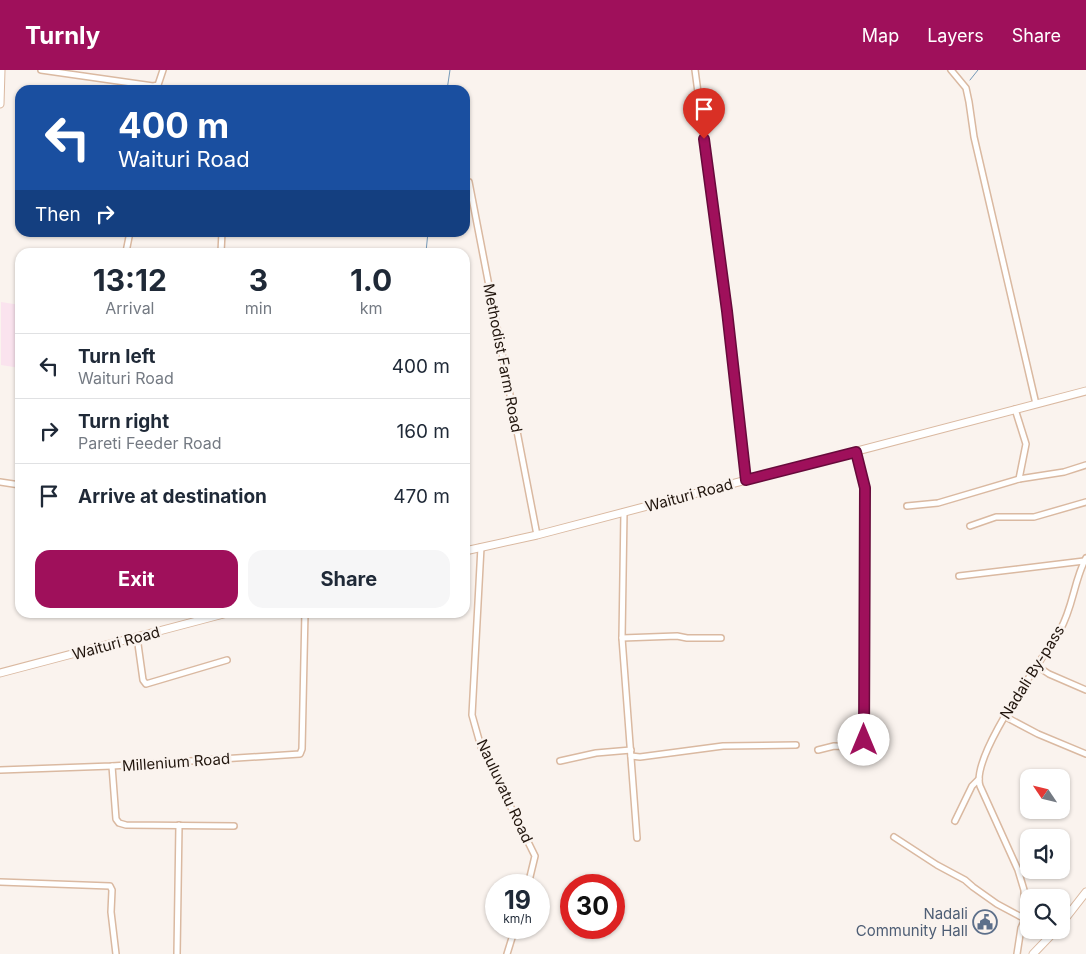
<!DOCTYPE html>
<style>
body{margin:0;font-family:Inter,sans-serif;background:#f6f6f7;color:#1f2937;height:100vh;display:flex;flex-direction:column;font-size:19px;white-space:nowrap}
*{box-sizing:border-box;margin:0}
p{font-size:16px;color:#747a83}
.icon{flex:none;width:28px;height:28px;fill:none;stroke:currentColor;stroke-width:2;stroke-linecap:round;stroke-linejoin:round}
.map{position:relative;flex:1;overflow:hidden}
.drawer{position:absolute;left:15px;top:178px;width:455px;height:370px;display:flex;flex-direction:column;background:#fff;border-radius:15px;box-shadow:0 1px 4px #0004}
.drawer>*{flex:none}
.banner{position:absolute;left:15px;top:15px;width:455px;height:152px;border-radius:15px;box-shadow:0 1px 4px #0004;background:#1a4fa0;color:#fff;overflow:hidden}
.needle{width:32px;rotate:305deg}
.fabs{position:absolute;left:1020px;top:699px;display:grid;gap:10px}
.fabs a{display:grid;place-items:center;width:50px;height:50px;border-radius:10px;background:#fff;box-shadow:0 1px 4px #0004;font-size:25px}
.speed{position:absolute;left:485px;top:804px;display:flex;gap:10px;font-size:25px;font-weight:700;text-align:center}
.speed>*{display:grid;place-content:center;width:65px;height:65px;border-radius:50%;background:#fff;box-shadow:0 1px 4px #0004;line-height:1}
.speed small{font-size:12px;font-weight:400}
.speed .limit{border:8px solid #d22;background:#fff;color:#111}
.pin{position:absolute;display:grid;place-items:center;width:42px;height:42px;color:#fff;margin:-51px -21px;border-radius:50% 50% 50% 0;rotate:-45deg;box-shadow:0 0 5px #0007}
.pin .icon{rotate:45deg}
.me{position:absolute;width:55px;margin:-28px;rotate:0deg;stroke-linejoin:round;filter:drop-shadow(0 0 4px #0008)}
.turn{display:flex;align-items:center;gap:18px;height:105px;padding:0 20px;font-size:22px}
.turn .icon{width:65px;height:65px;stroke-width:2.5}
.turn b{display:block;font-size:35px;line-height:42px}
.then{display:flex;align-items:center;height:48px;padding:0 20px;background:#0003;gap:10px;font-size:19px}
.eta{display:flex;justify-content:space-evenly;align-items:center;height:85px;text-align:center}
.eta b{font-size:30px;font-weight:700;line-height:35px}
.action{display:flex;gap:10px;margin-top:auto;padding:10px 20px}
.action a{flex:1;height:58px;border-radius:15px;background:#9f105b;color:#fff;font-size:20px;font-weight:700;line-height:58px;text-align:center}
.action a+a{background:#f6f6f7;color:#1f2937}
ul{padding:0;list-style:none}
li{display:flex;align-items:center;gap:15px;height:65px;padding:0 20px;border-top:1px solid #e0e1e3}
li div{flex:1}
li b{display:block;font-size:19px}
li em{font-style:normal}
header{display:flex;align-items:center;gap:30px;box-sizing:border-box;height:70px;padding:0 25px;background:#9f105b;color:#fff}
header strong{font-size:24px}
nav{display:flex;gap:28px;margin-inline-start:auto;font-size:18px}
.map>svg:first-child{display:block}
.education{fill:#fae3ee}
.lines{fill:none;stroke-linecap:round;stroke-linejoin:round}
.stream{stroke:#7599b8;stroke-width:1}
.minor-casing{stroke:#dab9a1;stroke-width:8}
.secondary-casing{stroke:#dab9a1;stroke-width:9}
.minor{stroke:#fff;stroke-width:5}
.secondary{stroke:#fff;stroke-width:7}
.route-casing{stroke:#670a3b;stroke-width:12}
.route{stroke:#9f105b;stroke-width:9}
.labels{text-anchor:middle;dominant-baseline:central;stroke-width:5;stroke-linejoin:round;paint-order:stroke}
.street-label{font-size:15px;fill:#21150d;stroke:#faf3ee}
.service-label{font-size:15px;fill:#4e5e75;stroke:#faf3ee;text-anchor:end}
</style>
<header>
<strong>Turnly</strong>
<nav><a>Map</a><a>Layers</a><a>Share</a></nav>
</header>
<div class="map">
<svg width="1086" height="884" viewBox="0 0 1086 884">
<rect width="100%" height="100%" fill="#faf3ee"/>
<path class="education" d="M1 232 20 235V298L1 295Z"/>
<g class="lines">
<g class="stream">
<path d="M970 10 978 0"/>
<path d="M447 20 450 0"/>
<path d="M426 182 428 162"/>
</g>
<g class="minor-casing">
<g id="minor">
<path d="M41 0 153 16 158 15 163 0"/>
<path d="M695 0 727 241 746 410"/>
<path d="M951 0 966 18 969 32 974 67 1036 334"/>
<path d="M469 112 537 465"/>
<path d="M126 182 130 162"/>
<path d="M221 182 222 162"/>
<path d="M1015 339 1026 374 1019 409"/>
<path d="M0 412 20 415"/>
<path d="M907 436 938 433 1019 409 1064 402 1086 395"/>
<path d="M624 442 622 568 637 768"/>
<path d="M970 456 996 447H1034L1086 432"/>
<path d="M481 477 472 645 481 677 535 786 528 815"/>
<path d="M959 506 1084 491"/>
<path d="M137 567 143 610 146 614 227 590"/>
<path d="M622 568 677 566 687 568H721"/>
<path d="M1037 596 1049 604 1086 620"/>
<path d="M1004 646 1038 664 1086 684"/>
<path d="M818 680 834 676 857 677 864 670 865 418 855 381"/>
<path d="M631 686 640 687 723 676 796 675"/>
<path d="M560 691 596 683 631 680"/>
<path d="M112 696 116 749 119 753 126 755 234 756"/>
<path d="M0 700 112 696 300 684 302 679 305 542"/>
<path d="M955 751 972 716 979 709"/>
<path d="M894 767 937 795 965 810 973 817 997 834 1025 849"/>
<path d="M0 812 110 816 112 820 111 842 116 884"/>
<path d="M177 884 179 755"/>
<path d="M507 884 515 858"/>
<path d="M1017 884 1021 858 1025 849 1024 820 1018 800 980 716C970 686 1043 589 1060 560 1073 538 1074 510 1086 488"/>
</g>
</g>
<g class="secondary-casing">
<g id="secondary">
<path d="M0 34 1 0"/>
<path d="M465 481 537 465 1086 321"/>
<path d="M0 603 231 542"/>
<path d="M1061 854 1086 822"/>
<path d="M1033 884 1056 860"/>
</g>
</g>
<use href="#minor" class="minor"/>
<use href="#secondary" class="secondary"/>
</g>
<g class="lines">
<g class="route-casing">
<path id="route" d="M704 69 727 241 746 410 856 382 865 418 864 670"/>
</g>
<use href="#route" class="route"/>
</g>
<defs>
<g id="civic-ring" transform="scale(1.25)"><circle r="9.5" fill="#faf3ee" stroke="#5c6f8a" stroke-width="1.5"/><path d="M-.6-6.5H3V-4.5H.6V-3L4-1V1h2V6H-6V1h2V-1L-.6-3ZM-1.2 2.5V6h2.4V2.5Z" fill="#5c6f8a"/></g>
</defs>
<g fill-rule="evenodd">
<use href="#civic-ring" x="985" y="852"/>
</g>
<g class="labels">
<g class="street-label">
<text transform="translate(503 288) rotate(79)">Methodist Farm Road</text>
<text transform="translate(689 425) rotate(-15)">Waituri Road</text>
<text transform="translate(116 573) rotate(-15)">Waituri Road</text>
<text transform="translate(1032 602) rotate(-58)">Nadali By-pass</text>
<text transform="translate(176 692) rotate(-4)">Millenium Road</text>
<text transform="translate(505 721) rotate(65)">Nauluvatu Road</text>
</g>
<g class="service-label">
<text x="968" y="843">Nadali<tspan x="968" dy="17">Community Hall</tspan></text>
</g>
</g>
</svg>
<div class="fabs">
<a><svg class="needle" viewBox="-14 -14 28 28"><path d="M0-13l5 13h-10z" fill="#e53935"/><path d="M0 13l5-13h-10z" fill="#747a83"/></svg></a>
<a><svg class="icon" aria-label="sound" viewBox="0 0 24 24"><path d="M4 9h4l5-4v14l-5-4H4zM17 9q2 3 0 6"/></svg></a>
<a><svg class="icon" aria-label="search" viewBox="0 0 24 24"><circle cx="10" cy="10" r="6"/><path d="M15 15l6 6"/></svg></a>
</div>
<div class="speed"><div>19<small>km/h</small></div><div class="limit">30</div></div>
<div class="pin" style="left:704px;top:69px;background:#d93025"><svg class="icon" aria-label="arrive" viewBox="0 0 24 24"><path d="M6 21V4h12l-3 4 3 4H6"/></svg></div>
<svg class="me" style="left:864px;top:670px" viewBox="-20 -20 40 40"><circle r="19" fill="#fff"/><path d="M0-13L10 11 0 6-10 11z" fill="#9f105b"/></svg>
<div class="banner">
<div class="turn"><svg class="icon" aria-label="left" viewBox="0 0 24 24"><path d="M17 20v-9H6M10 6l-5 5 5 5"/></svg><div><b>400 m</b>Waituri Road</div></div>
<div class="then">Then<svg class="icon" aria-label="right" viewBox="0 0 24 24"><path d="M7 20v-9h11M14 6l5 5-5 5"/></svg></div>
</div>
<section class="drawer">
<div class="eta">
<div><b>13:12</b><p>Arrival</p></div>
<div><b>3</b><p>min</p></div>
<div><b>1.0</b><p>km</p></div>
</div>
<ul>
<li><svg class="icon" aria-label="left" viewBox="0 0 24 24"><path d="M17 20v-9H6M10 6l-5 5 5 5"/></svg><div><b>Turn left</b><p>Waituri Road</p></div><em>400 m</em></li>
<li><svg class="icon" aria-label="right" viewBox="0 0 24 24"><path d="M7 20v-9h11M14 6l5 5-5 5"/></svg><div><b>Turn right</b><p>Pareti Feeder Road</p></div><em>160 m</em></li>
<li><svg class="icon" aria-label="arrive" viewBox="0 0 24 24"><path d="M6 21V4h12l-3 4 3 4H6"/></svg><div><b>Arrive at destination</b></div><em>470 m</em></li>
</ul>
<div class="action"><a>Exit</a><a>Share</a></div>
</section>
</div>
